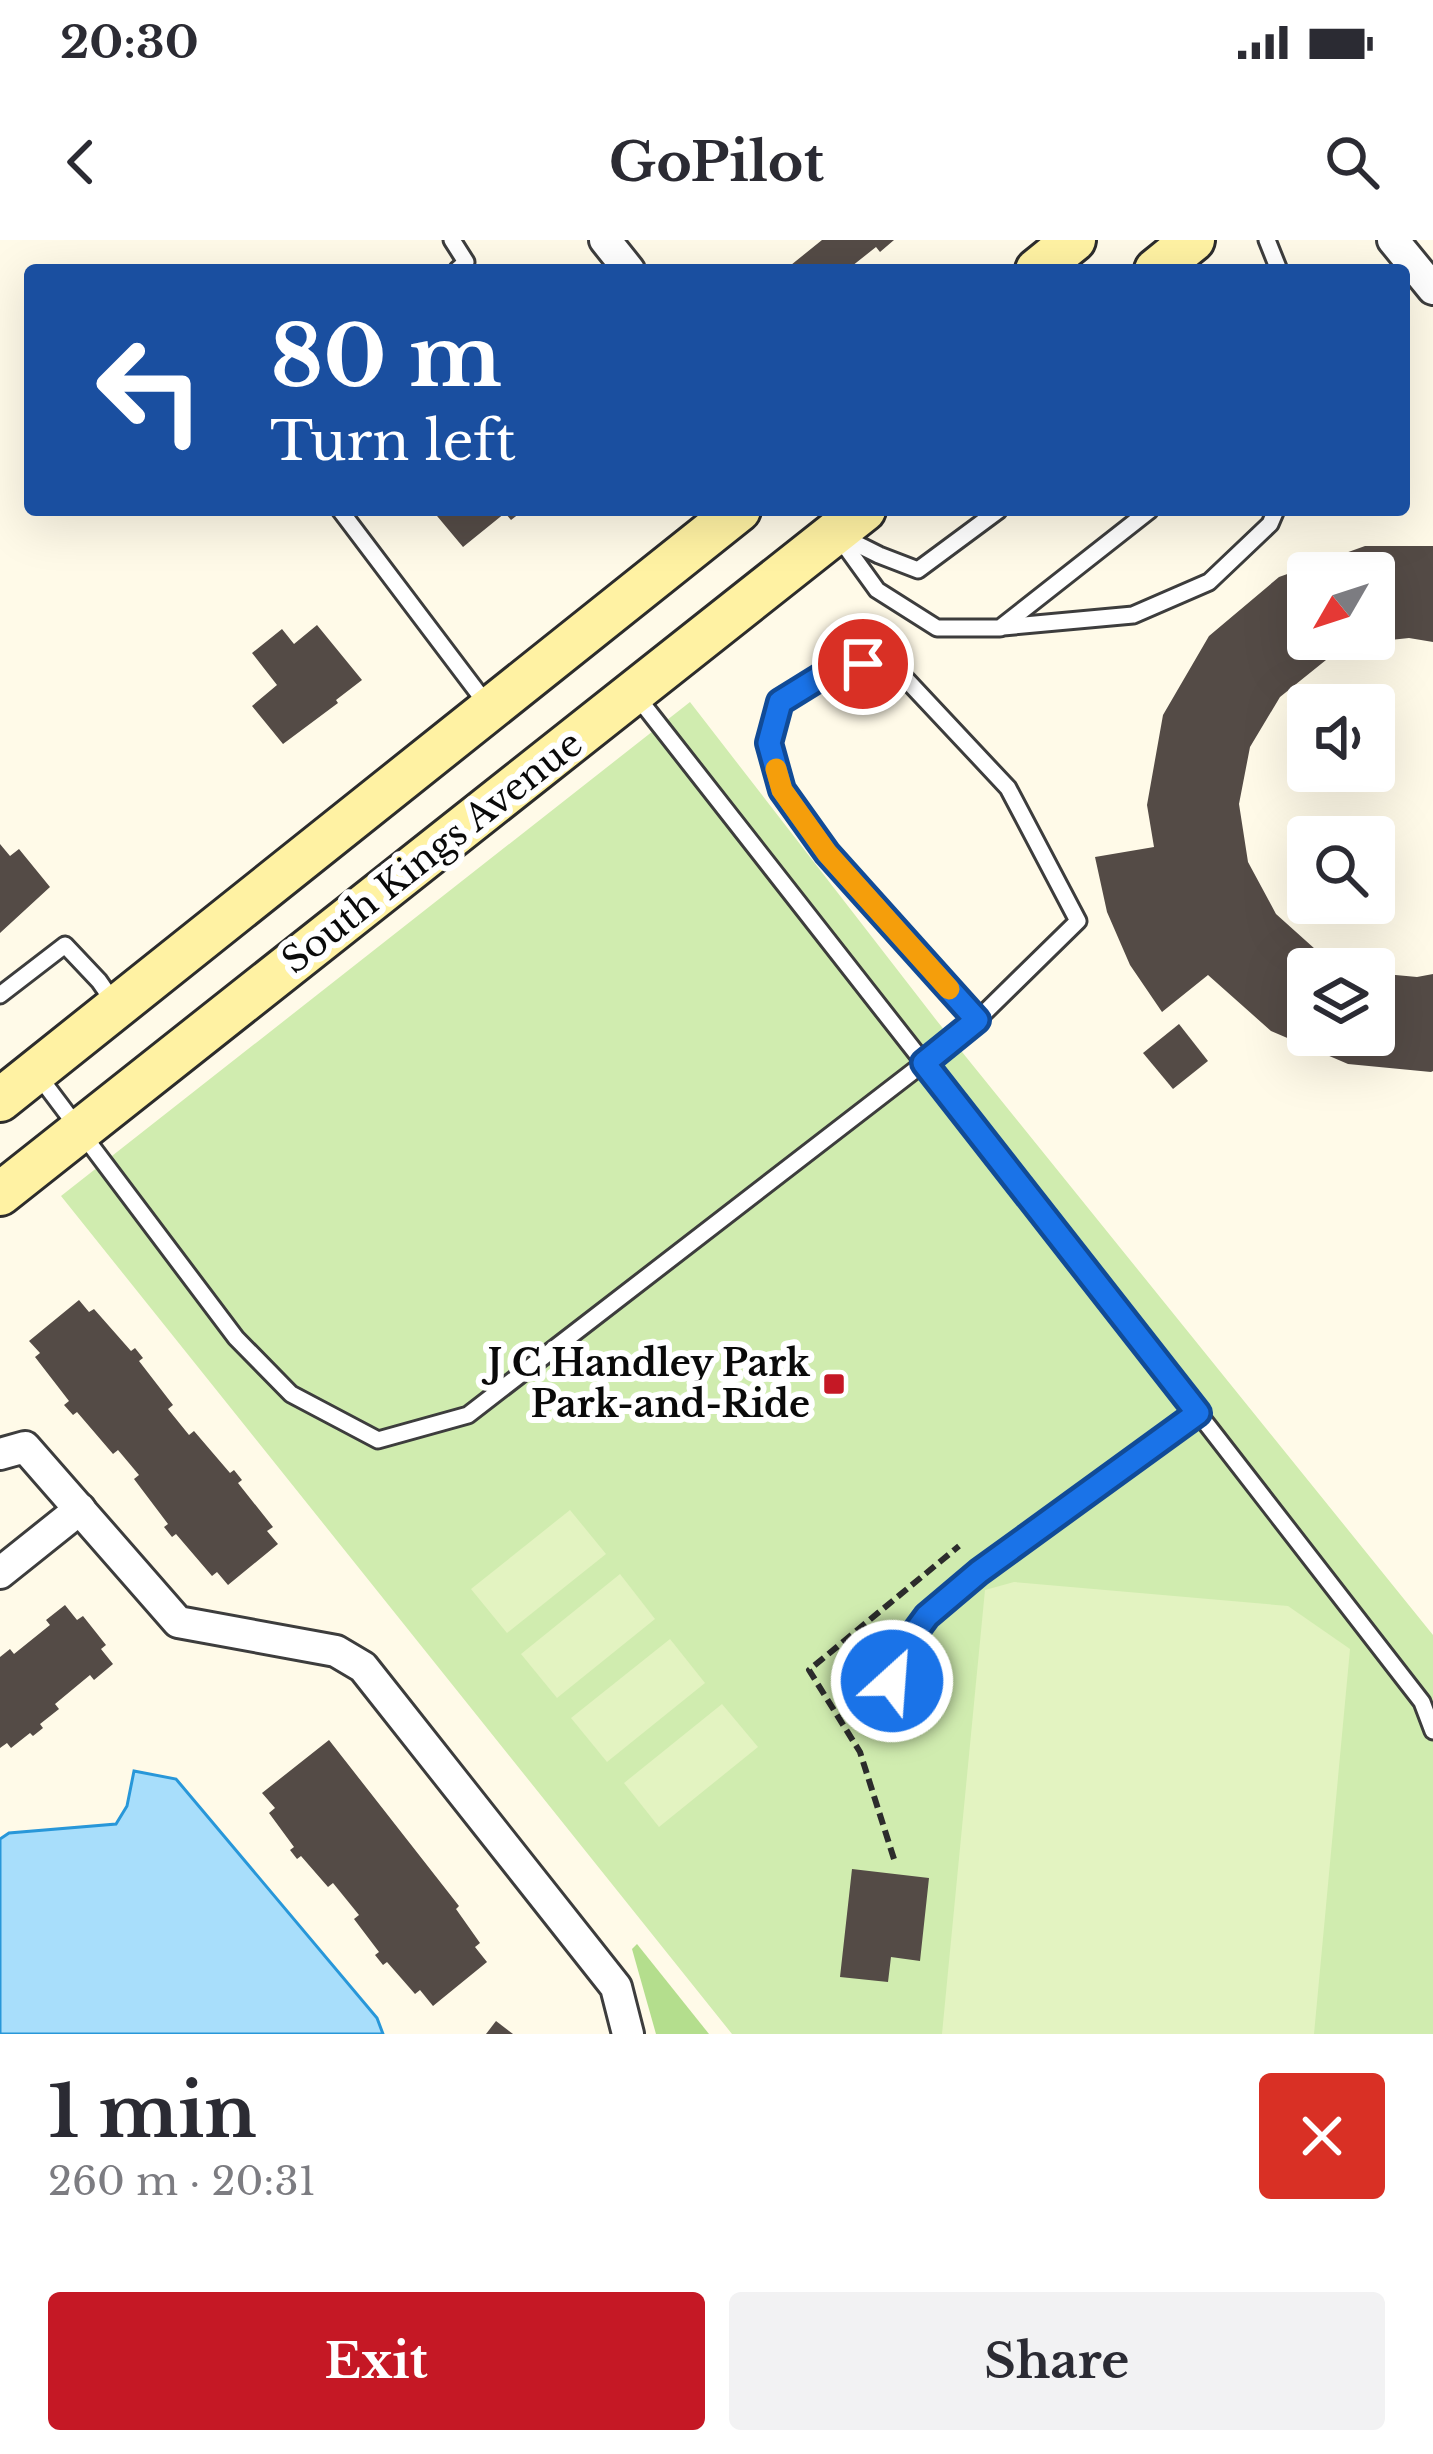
<!DOCTYPE html>
<meta charset="utf-8">
<style>
body{margin:0;font-family:"Libre Baskerville",serif;background:#f2f2f3;color:#2b2b33;height:100vh;display:flex;flex-direction:column;font-size:45px;white-space:nowrap}
*{box-sizing:border-box;margin:0}
p{font-size:39px;color:#7c7c81}
.icon{flex:none;width:66px;height:66px;fill:none;stroke:currentColor;stroke-width:2;stroke-linecap:round;stroke-linejoin:round}
.map{position:relative;height:1794px;overflow:hidden}
.side{display:flex;flex-direction:column;background:#fff;flex:1}
.side>*{flex:none}
.top-card{position:absolute;left:24px;top:24px;width:1386px;height:252px;border-radius:12px;box-shadow:0 12px 48px #0002;background:#1a4fa0;color:#fff;overflow:hidden}
.needle{width:78px;rotate:231deg}
.fabs{position:absolute;left:1287px;top:312px;display:grid;gap:24px}
.fabs a{display:grid;place-items:center;width:108px;height:108px;border-radius:12px;background:#fff;box-shadow:0 12px 48px #0002;font-size:60px}
.pin{position:absolute;display:grid;place-items:center;width:102px;height:102px;color:#fff;margin:-51px;border:6px solid #fff;border-radius:50%;box-shadow:0 3px 12px #0007}
.me{position:absolute;width:132px;margin:-66px;rotate:26deg;stroke-linejoin:round;filter:drop-shadow(0 0 9px #0008)}
.turn{display:flex;align-items:center;gap:42px;height:252px;padding:0 48px;font-size:54px}
.turn .icon{width:156px;height:156px;stroke-width:2.5}
.turn b{display:block;font-size:84px;line-height:102px}
.round{display:grid;place-items:center;flex:none;width:126px;height:126px;border-radius:12px;background:#f2f2f3}
.headline{display:flex;align-items:center;justify-content:space-between;height:204px;padding:0 48px}
h1{font-size:72px;font-weight:800;line-height:90px}
.primary-button{display:flex;gap:24px;margin-top:auto;padding:24px 48px}
.primary-button a{flex:1;height:138px;border-radius:12px;background:#c51825;color:#fff;font-size:48px;font-weight:800;line-height:138px;text-align:center}
.primary-button a+a{background:#f2f2f3;color:#2b2b33}
.status{display:flex;justify-content:space-between;align-items:center;height:84px;padding:0 60px;background:#fff;direction:ltr}
.status svg{height:33px;fill:currentColor}
header{display:flex;justify-content:space-between;align-items:center;height:156px;padding:0 48px;background:#fff;font-size:54px;font-weight:800}
.map>svg:first-child{display:block}
.green{fill:#d0ecaf}
.forest{fill:#b4de8d}
.pitch{fill:#e3f3c1}
.water{fill:#a8defb;stroke:#2897d9;stroke-width:3}
.building{fill:#544b46;fill-rule:evenodd}
.lines{fill:none;stroke-linecap:round;stroke-linejoin:round}
.lane-casing{stroke:#3d3d3d;stroke-width:21}
.street-casing{stroke:#3d3d3d;stroke-width:36}
.secondary-casing{stroke:#2c2c2c;stroke-width:48}
.path{stroke:#2c2c2c;stroke-width:6;stroke-dasharray:12 6;stroke-linecap:butt}
.lane{stroke:#fff;stroke-width:15}
.street{stroke:#fff;stroke-width:30}
.secondary{stroke:#fff2a3;stroke-width:42}
.route-casing{stroke:#114b97;stroke-width:30}
.route{stroke:#1a73e8;stroke-width:21}
.slow{stroke:#f59e0b;stroke-width:21}
.poi-dot{fill:#c51825;stroke:#fff;stroke-width:4.5}
.labels{text-anchor:middle;dominant-baseline:central;stroke-width:12;stroke-linejoin:round;paint-order:stroke}
.street-label{font-size:36px;fill:#0a0a0a;stroke:#fff}
.poi-label{font-size:36px;font-weight:bold;fill:#0a0a0a;stroke:#fff;text-anchor:end}
</style>
<div class="status"><b>20:30</b><svg viewBox="0 0 49 12"><path d="M0 12V9h3v3zM5 12V6h3v6zM10 12V3h3v9zM15 12V0h3v12zM26 1h20v11H26zM47 4h2v5h-2z"/></svg></div>
<header><svg class="icon" aria-label="back" viewBox="0 0 24 24"><path d="M15 5l-7 7 7 7"/></svg>GoPilot<svg class="icon" aria-label="search" viewBox="0 0 24 24"><circle cx="10" cy="10" r="6"/><path d="M15 15l6 6"/></svg></header>
<div class="map">
<svg width="1433" height="1794" viewBox="0 0 1433 1794">
<rect width="100%" height="100%" fill="#fffae8"/>
<path class="green" d="M690 462 937 781 1433 1395V1794H732L61 956Z"/>
<path class="forest" d="M637 1704 709 1794H656L632 1709Z"/>
<g class="pitch">
<path d="M570 1270 606 1314 507 1393 471 1349Z"/>
<path d="M620 1334 655 1379 557 1458 521 1414Z"/>
<path d="M1014 1342 1288 1366 1350 1409 1314 1794H942L985 1350Z"/>
<path d="M670 1399 705 1443 607 1522 571 1478Z"/>
<path d="M722 1464 758 1507 659 1587 624 1543Z"/>
</g>
<path class="water" d="M134 1531 176 1539 377 1778 383 1794H0V1599L9 1593 116 1584 127 1566Z"/>
<g class="building">
<path d="M822 0H894L880 12 876 7 847 30H796L791 25Z"/>
<path d="M432 270H524L511 280 505 273 463 307Z"/>
<path d="M1365 306H1433V402L1409 398 1381 401 1326 420 1280 457 1250 507 1239 564 1248 622 1276 674 1315 709 1358 729H1308V795H1374V733L1417 737 1433 734V831L1431 832 1348 824 1271 791 1208 735 1162 772 1130 725 1107 672 1095 617 1154 607 1147 565 1163 475 1209 396 1279 337ZM1308 333H1374V399H1308Z"/>
<path d="M317 385 362 440 336 460 338 463 283 504 252 466 277 445 252 413 282 389 294 404Z"/>
<path d="M0 604 10 616 19 609 50 647 0 693Z"/>
<path d="M1179 784 1208 821 1173 849 1143 813Z"/>
<path d="M79 1060 89 1072 94 1069 131 1111 135 1108 143 1118 139 1121 173 1165 168 1169 189 1195 194 1191 230 1233 234 1230 242 1240 238 1243 273 1287 267 1291 278 1304 228 1345 217 1332 212 1336 176 1294 172 1297 164 1287 168 1284 134 1239 139 1235 118 1210 113 1214 77 1172 73 1175 64 1165 69 1161 35 1117 40 1113 29 1101Z"/>
<path d="M65 1365 77 1380 83 1376 106 1405 101 1409 113 1424 94 1440 90 1435 55 1464 59 1469 40 1484 43 1488 33 1496 30 1493 11 1508 7 1503 0 1508V1417L10 1409 14 1414 50 1385 46 1380Z"/>
<path d="M329 1500 459 1666 456 1669 480 1703 475 1707 487 1722 433 1766 420 1750 415 1754 387 1722 383 1725 375 1715 379 1712 354 1679 359 1675 333 1643 328 1647 301 1616 297 1619 290 1610 294 1607 269 1573 275 1568 262 1553Z"/>
<path d="M852 1629 929 1638 920 1721 891 1717 888 1742 840 1737Z"/>
<path d="M496 1781 513 1794H486Z"/>
</g>
<g class="lines">
<g class="lane-casing">
<g id="lane">
<path d="M452 0 466 22 457 30"/>
<path d="M1267 0 1279 30"/>
<path d="M340 270 488 466"/>
<path d="M838 296 877 350 937 388H1000L1150 270"/>
<path d="M843 297 879 315 918 330 999 270"/>
<path d="M1003 387 1133 375 1209 342 1270 284 1276 270"/>
<path d="M0 755 65 705 99 741 115 764"/>
<path d="M38 835 236 1098 291 1154 378 1200 468 1175 924 823 635 454"/>
<path d="M1198 1173 1422 1462 1433 1491"/>
<path d="M886 1468 892 1441 913 1395 927 1376 979 1332 1198 1173 924 823 977 780 1078 681 1008 548 903 436 863 424 822 436 780 462 769 503 782 550 827 613 977 780"/>
</g>
</g>
<g class="street-casing">
<g id="street">
<path d="M605 0 629 30"/>
<path d="M1393 0 1433 49"/>
<path d="M0 1214 25 1207 178 1382 336 1411 363 1427 616 1747 628 1794"/>
<path d="M0 1333 80 1269"/>
</g>
</g>
<g class="secondary-casing">
<g id="secondary">
<path d="M1037 30 1074 0"/>
<path d="M1156 30 1193 0"/>
<path d="M0 860 739 270"/>
<path d="M0 954 864 270"/>
</g>
</g>
<path class="path" d="M894 1619 860 1512 809 1430 959 1306"/>
<use href="#lane" class="lane"/>
<use href="#street" class="street"/>
<use href="#secondary" class="secondary"/>
</g>
<g class="lines">
<g class="route-casing">
<path id="route" d="M863 424 822 436 780 462 769 503 782 550 827 613 977 780 924 823 1198 1173 979 1332 927 1376 913 1395 892 1441"/>
</g>
<use href="#route" class="route"/>
<path class="slow" d="M776 529 782 550 827 613 949 749"/>
</g>
<rect class="poi-dot" x="822" y="1132" width="24" height="24" rx="6"/>
<g class="labels">
<g class="street-label">
<text transform="translate(432 612) rotate(-38)">South Kings Avenue</text>
</g>
<g class="poi-label">
<text x="810" y="1123">J C Handley Park<tspan x="810" dy="41">Park-and-Ride</tspan></text>
</g>
</g>
</svg>
<div class="fabs">
<a><svg class="needle" viewBox="-14 -14 28 28"><path d="M0-13l5 13h-10z" fill="#e53935"/><path d="M0 13l5-13h-10z" fill="#7c7c81"/></svg></a>
<a><svg class="icon" aria-label="sound" viewBox="0 0 24 24"><path d="M4 9h4l5-4v14l-5-4H4zM17 9q2 3 0 6"/></svg></a>
<a><svg class="icon" aria-label="search" viewBox="0 0 24 24"><circle cx="10" cy="10" r="6"/><path d="M15 15l6 6"/></svg></a>
<a><svg class="icon" aria-label="layers" viewBox="0 0 24 24"><path d="M12 4l9 5-9 5-9-5zM3 14l9 5 9-5"/></svg></a>
</div>
<div class="pin" style="left:863px;top:424px;background:#d93025"><svg class="icon" aria-label="arrive" viewBox="0 0 24 24"><path d="M6 21V4h12l-3 4 3 4H6"/></svg></div>
<svg class="me" style="left:892px;top:1441px" viewBox="-20 -20 40 40"><circle r="17" fill="#1a73e8" stroke="#fff" stroke-width="3"/><path d="M0-11L8 9 0 5-8 9z" fill="#fff"/></svg>
<div class="top-card">
<div class="turn"><svg class="icon" aria-label="left" viewBox="0 0 24 24"><path d="M17 20v-9H6M10 6l-5 5 5 5"/></svg><div><b>80 m</b>Turn left</div></div>
</div>
</div>
<section class="side">
<div class="headline"><div><h1>1 min</h1><p>260 m · 20:31</p></div><a class="round" style="background:#d93025;color:#fff"><svg class="icon" aria-label="close" viewBox="0 0 24 24"><path d="M6 6l12 12M18 6L6 18"/></svg></a></div>
<div class="primary-button"><a>Exit</a><a>Share</a></div>
</section>
